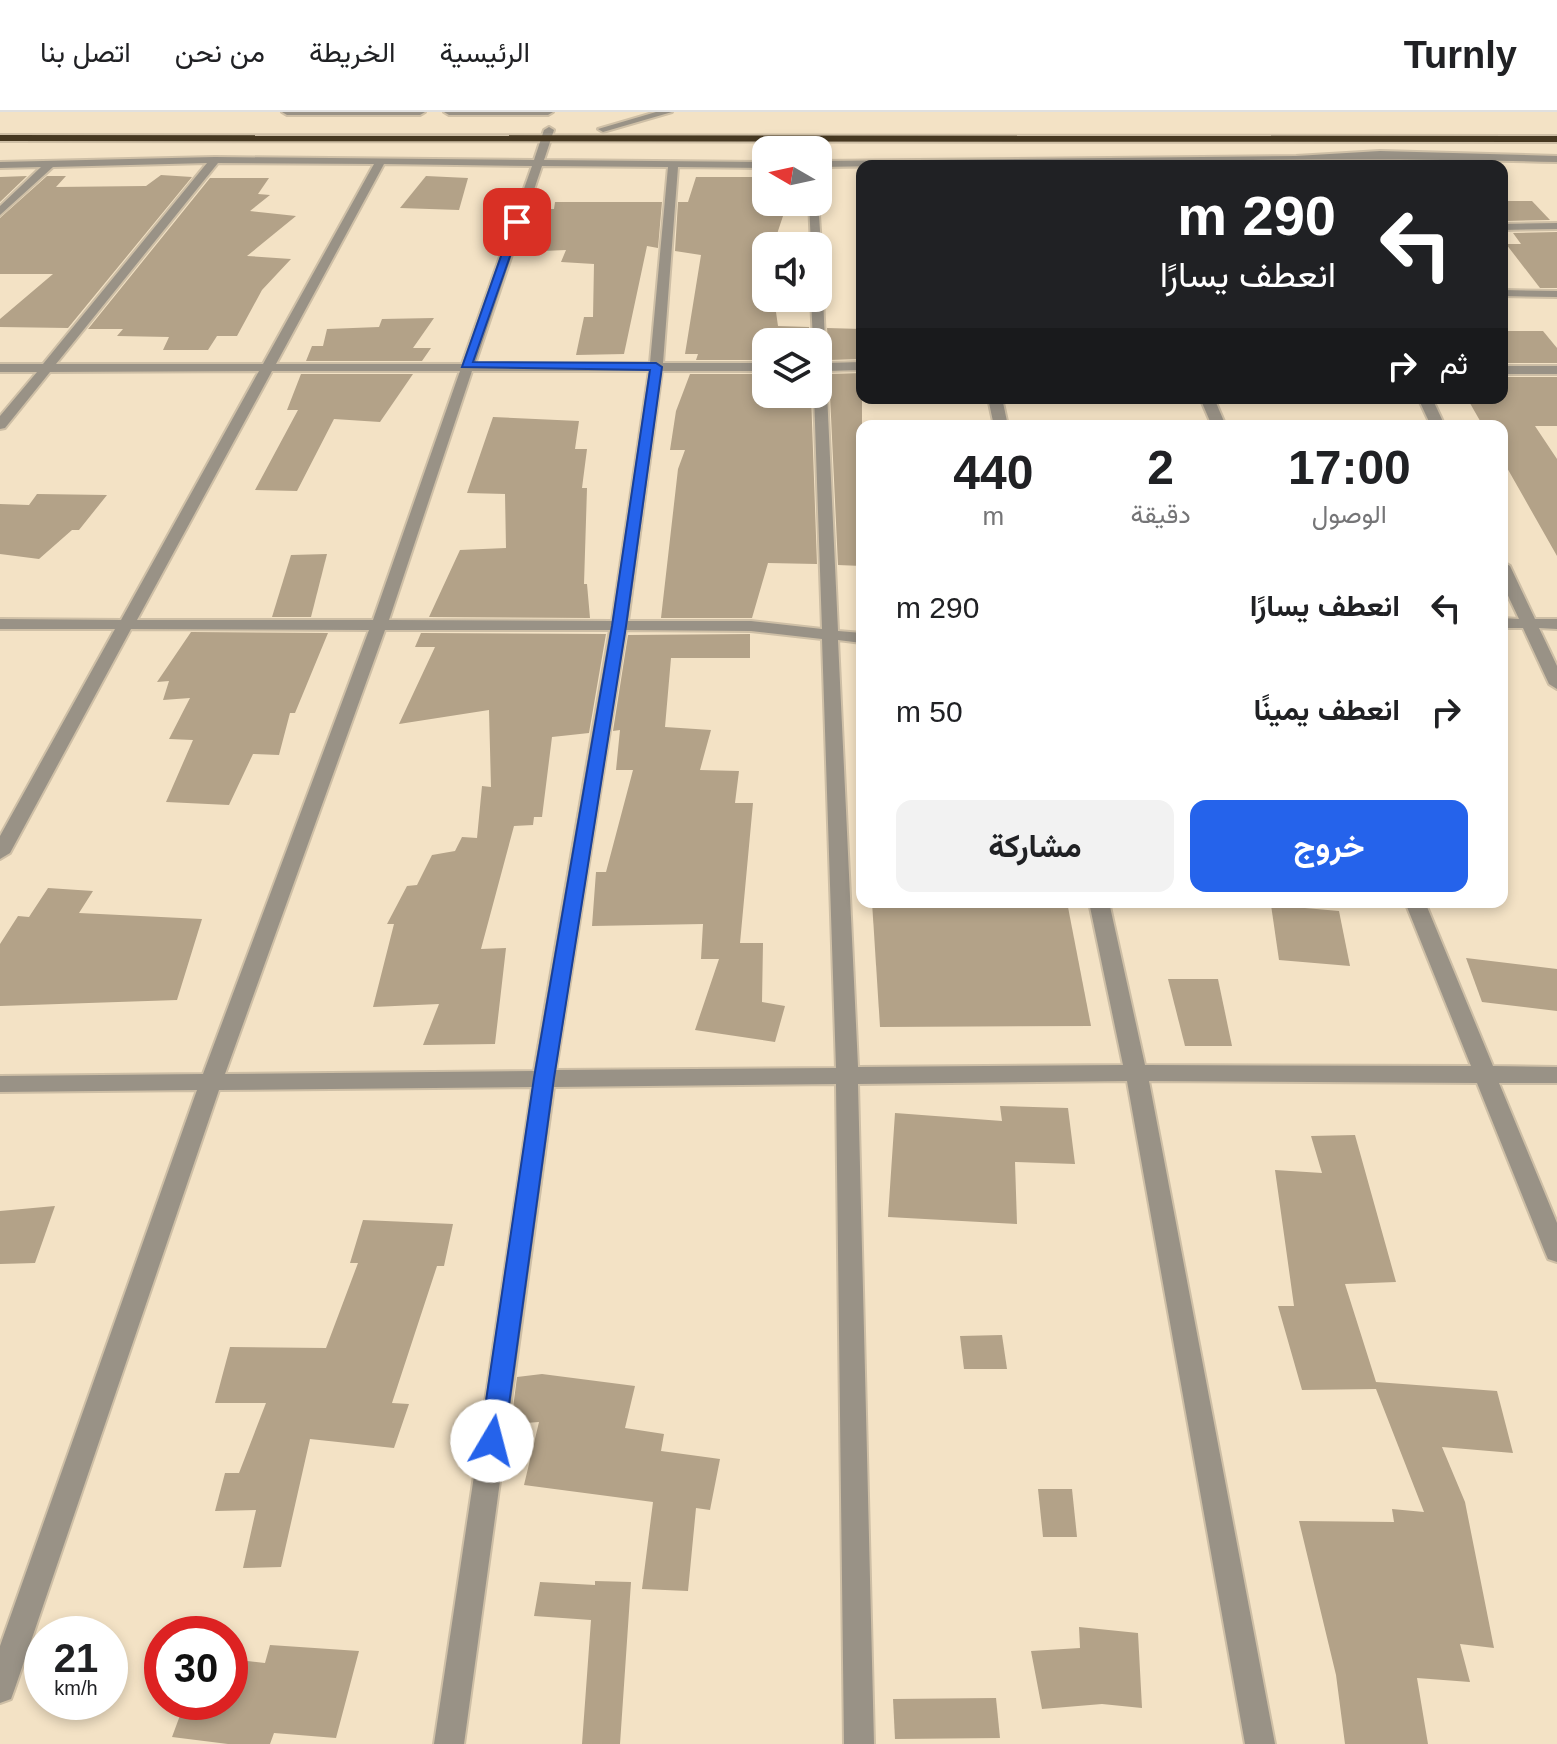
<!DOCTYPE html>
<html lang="ar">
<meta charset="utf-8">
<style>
body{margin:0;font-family:Arial,Vazirmatn,sans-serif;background:#f2f2f2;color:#202124;direction:rtl;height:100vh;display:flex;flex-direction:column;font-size:30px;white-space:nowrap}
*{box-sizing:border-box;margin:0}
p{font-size:26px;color:#757577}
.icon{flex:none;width:44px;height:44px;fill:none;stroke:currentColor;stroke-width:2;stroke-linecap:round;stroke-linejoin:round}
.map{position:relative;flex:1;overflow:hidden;direction:ltr}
.sheet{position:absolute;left:856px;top:308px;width:652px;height:488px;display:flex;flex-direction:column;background:#fff;border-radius:16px;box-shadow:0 4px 12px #0003;direction:rtl}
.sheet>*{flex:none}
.hud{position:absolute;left:856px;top:48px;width:652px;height:244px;border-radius:16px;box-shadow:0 4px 12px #0003;direction:rtl;background:#202124;color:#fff;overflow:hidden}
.needle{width:52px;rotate:279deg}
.tools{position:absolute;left:752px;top:24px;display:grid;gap:16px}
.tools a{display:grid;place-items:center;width:80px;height:80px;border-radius:16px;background:#fff;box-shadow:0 4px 12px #0003;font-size:40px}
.speed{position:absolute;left:24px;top:1504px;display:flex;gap:16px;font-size:40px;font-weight:700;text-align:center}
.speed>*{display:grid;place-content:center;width:104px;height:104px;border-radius:50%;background:#fff;box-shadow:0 4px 12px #0003;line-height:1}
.speed small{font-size:20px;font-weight:400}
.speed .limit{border:12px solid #d22;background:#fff;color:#111}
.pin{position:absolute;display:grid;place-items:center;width:68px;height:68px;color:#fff;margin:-34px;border-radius:16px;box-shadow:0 4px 12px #0006}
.me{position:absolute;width:88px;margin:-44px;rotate:8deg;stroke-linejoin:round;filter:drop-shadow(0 0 6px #0008)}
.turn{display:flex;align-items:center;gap:28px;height:168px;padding:0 40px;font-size:36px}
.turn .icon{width:104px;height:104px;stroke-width:2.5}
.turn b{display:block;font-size:56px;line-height:68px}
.then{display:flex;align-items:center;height:76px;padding:0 40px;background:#0003;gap:16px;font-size:30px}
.eta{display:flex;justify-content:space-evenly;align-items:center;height:136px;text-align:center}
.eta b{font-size:48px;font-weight:700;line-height:56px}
.button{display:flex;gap:16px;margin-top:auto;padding:16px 40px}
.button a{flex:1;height:92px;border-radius:16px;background:#2563eb;color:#fff;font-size:32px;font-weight:700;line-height:92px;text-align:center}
.button a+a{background:#f2f2f2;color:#202124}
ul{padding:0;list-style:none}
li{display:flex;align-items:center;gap:24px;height:104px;padding:0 40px}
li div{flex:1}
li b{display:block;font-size:30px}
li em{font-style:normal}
header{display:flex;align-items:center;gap:48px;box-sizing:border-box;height:112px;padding:0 40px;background:#fff;border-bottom:2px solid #e0e0e0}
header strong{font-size:38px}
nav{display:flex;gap:44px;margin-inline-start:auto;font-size:28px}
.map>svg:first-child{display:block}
.building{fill:#b3a288}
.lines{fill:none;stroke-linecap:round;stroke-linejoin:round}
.minor-casing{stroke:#cebfa6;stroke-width:4}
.highway-casing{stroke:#cebfa6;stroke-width:4}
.minor{fill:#999286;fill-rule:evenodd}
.highway{fill:#463821;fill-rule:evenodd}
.route{fill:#2563eb;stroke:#184099;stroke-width:2}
</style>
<header>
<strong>Turnly</strong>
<nav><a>الرئيسية</a><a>الخريطة</a><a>من نحن</a><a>اتصل بنا</a></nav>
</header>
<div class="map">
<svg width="1557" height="1632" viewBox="0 0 1557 1632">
<rect width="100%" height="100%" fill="#f3e2c5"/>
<g class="building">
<path d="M161 63 192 65 68 216 0 215V207L53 162H0V106L47 64H66L56 75 146 74Z"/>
<path d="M27 64 0 90V65Z"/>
<path d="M426 64 468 66 459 98 400 96Z"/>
<path d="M696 65H758L754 91 787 92 773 134H766V186H774L778 214 809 215 810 230H766V248H696L698 242H685L701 143 675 139 678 90H688Z"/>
<path d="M210 66H269L258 82 270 83 250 99 296 104 247 144 291 147 262 178 237 224H217L208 238H163L169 225 117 224 123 217H88Z"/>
<path d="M1502 89H1532L1550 108 1504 109Z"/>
<path d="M555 90H662L658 136 647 134 624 242 576 243 584 205H593L594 152 561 150 566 138 520 140 548 97H554Z"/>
<path d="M1557 120V176H1540L1506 132H1521L1513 121Z"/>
<path d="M434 206 413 236H431L422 249H306L312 234H323L327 217 379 215 382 207Z"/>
<path d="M827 216 862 217V247L829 248Z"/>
<path d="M1502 219H1543L1557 236V251H1502Z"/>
<path d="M862 261V379L858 403 862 454 838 453 829 262Z"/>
<path d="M301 262H413L380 310 334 307 297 379 255 378 298 298H287Z"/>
<path d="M690 262H766V282H811L817 452 768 451 752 506H661L678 357 685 338H670L676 299Z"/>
<path d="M1502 265H1557V314H1535L1557 347V444L1502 347V314H1483L1467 286H1502Z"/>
<path d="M493 305 579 309 575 337H587L582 376H587L584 472H587L590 506 429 505 460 438 506 436 505 382 467 381Z"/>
<path d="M37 382 107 383 79 418H72L39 447 0 442V392L29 393Z"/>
<path d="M327 442 311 505H272L291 443Z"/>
<path d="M191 520 328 521 295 601H290L279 643 253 642 229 693 166 690 193 628 169 627 190 586 163 588 169 569 157 570Z"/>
<path d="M421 521 606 522 589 621 552 625 542 705H534L533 713 514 714 481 837 506 836 495 932 423 933 439 892 373 895 394 812H387L407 774 417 773 432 743 455 739 462 725 477 726 482 674 491 675 489 598 399 612 435 535H415Z"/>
<path d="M750 522V546H671L665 615 711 618 700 658 739 659 735 691H753L740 831H763L762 890 785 894 775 930 695 918 719 847H701L703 812 592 814 596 760H606L633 658H616L620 618 613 619 628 523Z"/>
<path d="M48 776 93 779 79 801 202 807 177 888 0 894V832L18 804 29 805Z"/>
<path d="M872 790H1067L1091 914 880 915Z"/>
<path d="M1271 793 1339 799 1350 854 1279 848Z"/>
<path d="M1466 846 1557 857V899L1482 890Z"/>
<path d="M1168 867H1218L1232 934H1185Z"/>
<path d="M1000 994 1068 996 1075 1052 1015 1050 1017 1112 888 1105 895 1001 1002 1009Z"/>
<path d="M1355 1023 1396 1170 1345 1172 1376 1270 1497 1279 1513 1341 1442 1335 1465 1390 1494 1536 1460 1532 1470 1570 1417 1566 1428 1632H1345L1336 1563 1299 1409 1394 1410 1392 1397 1424 1400 1376 1277 1302 1278 1278 1194H1294L1275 1058 1322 1061 1311 1024Z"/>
<path d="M55 1094 35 1151 0 1152V1099Z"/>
<path d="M363 1108 453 1112 444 1154H437L392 1291 409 1292 394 1336 310 1327 281 1455 243 1456 256 1398 215 1399 225 1361H239L266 1291H215L230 1235 326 1236 358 1151H350Z"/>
<path d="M1002 1223 1007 1257H964L960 1224Z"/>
<path d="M542 1262 635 1274 625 1316 664 1322 661 1339 720 1347 710 1398 696 1396 688 1479 642 1477 653 1390 524 1373 539 1310 511 1312 517 1265Z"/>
<path d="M1038 1377H1072L1077 1425H1043Z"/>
<path d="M595 1469 631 1470 620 1632H582L591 1508 534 1504 540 1470 595 1473Z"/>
<path d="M1079 1515 1138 1521 1142 1596 1102 1592 1042 1597 1031 1539 1080 1536Z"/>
<path d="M270 1533 359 1539 336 1626 274 1621 270 1632H228L172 1625 185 1590H230V1547L265 1551Z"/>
<path d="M996 1586 1000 1626 895 1627 893 1587Z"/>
</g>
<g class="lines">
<g class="minor-casing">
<g id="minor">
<path d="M282 0H425L420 3H287Z"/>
<path d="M444 0H553L548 3H449Z"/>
<path d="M656 0H672L603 20 598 17Z"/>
<path d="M549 15 554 18 544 48 766 50V56L678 55 663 251H766V259H662L628 509H751L822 517 814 282H818V230H813L811 186H818V183L823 186 826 251 862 250V258L826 259 838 519 862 521V531L838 528 858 955 1123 953 1089 790H1109L1145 953 1471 954 1405 790H1425L1493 954 1557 955V971H1499L1557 1111V1150L1548 1147 1545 1140 1477 971 1149 969 1275 1632H1245L1127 969 858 972 874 1632H844L836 972 554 975 464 1632H434L532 975 219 978 15 1576 11 1587 0 1591V1534L197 978 0 980V964L203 962 369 518 131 517 10 741 0 747V724L115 517H0V507L121 508 259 259 50 260 5 316 0 317V304L37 260H0V252H43L207 51 53 55 0 103V94L41 55 0 56V50L215 45 534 48 544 18ZM218 51 374 52 263 252H56ZM384 52 532 54 462 252H276ZM542 54 668 55 650 251 475 252ZM272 259H460L373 508H137ZM472 259H649L612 509 389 508ZM385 518H610L534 959 225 962ZM626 518 751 519 822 527 836 956 556 958Z"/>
<path d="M1380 39 1557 44V50C1311 43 1063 52 818 55V49L1296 44Z"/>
<path d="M818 88 821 134 818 137V134H811L809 90Z"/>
<path d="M1557 111V117L1502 118V112Z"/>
<path d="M1502 178 1557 179V185L1502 184Z"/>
<rect x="1502" y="254" width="55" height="8"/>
<path d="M988 286H1002L1008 314H994Z"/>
<path d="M1200 286H1214L1226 314H1212Z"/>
<path d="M1418 286H1432L1445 314H1431Z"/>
<path d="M1502 449 1510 454 1535 507H1557V517L1539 516 1557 554V577L1549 572 1523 516H1502V506L1519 507 1502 471Z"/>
</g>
</g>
<g class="highway-casing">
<path id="highway" d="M0 23 1557 24V30L0 29Z"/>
</g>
<use href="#minor" class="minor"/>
<use href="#highway" class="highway"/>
</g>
<path class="route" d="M517 107 522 110 473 250 656 251 662 255 626 514 554 966 504 1329 501 1337 492 1340 484 1337 480 1329 534 966 612 514 650 258 462 255 513 110Z"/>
</svg>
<div class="tools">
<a><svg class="needle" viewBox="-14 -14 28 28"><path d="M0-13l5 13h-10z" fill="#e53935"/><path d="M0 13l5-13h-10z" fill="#757577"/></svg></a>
<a><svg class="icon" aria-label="sound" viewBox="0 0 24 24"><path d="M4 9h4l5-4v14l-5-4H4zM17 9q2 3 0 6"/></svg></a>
<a><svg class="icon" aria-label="layers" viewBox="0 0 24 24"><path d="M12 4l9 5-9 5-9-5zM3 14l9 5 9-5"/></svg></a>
</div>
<div class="speed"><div>21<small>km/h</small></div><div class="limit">30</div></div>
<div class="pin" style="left:517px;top:110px;background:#d93025"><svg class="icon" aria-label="arrive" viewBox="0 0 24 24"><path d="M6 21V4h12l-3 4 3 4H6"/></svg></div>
<svg class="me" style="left:492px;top:1329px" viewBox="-20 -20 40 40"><circle r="19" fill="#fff"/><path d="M0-13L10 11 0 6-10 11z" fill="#2563eb"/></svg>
<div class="hud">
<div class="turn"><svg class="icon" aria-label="left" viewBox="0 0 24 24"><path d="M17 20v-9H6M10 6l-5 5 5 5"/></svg><div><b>290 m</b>انعطف يسارًا</div></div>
<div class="then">ثم<svg class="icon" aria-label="right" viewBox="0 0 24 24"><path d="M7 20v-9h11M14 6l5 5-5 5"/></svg></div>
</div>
<section class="sheet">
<div class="eta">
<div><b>17:00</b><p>الوصول</p></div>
<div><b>2</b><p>دقيقة</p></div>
<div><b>440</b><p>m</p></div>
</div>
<ul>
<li><svg class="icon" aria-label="left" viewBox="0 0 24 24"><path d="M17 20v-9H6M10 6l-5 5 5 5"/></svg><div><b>انعطف يسارًا</b></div><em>290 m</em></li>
<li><svg class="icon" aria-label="right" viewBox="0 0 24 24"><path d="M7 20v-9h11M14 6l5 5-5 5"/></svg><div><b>انعطف يمينًا</b></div><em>50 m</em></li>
</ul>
<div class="button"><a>خروج</a><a>مشاركة</a></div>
</section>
</div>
